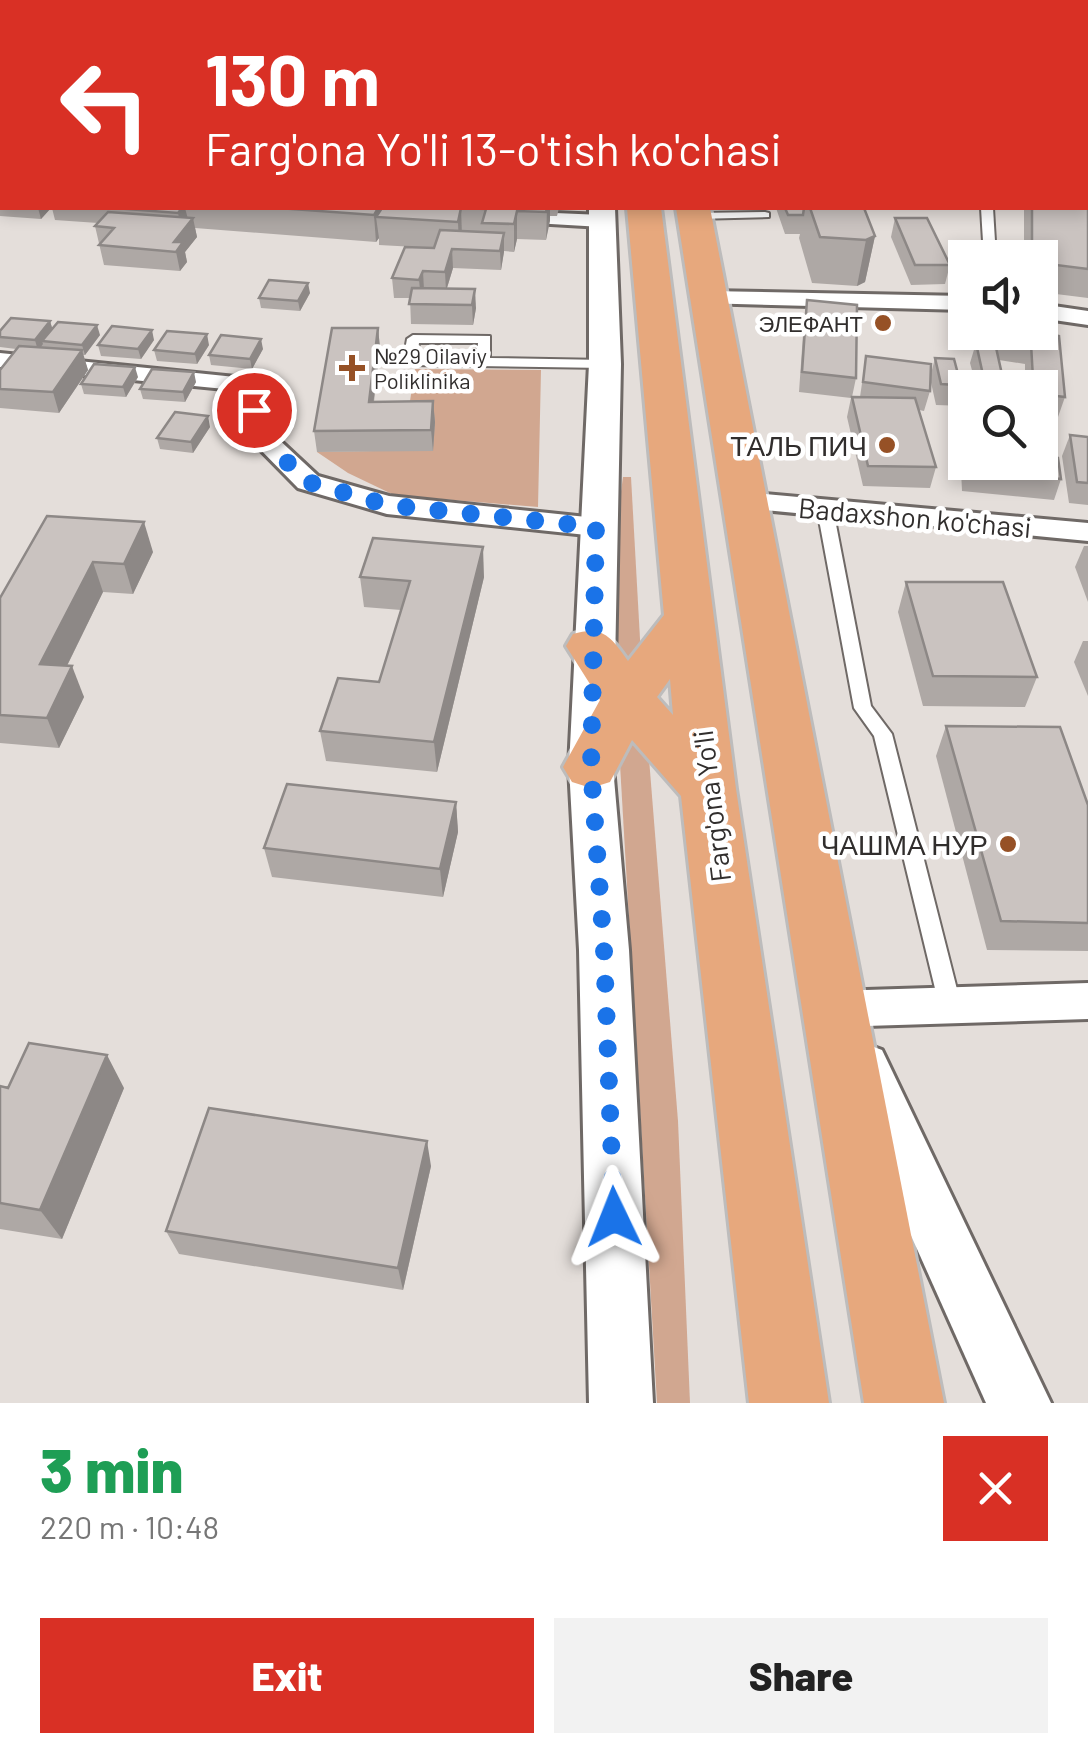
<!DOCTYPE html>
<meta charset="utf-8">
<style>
body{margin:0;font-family:Barlow,sans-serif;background:#f2f2f2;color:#222;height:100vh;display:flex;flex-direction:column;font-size:38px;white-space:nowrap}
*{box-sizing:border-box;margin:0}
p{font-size:32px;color:#767676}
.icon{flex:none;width:55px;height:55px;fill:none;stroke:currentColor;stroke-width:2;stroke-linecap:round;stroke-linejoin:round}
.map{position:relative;height:1403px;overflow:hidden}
.panel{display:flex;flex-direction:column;background:#fff;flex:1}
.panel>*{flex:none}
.hud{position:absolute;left:0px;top:0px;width:1090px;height:210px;box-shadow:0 5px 15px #0003;background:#d93025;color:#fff;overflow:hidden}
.controls{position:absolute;left:948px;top:240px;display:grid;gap:20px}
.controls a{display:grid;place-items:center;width:110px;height:110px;border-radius:0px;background:#fff;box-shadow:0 5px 15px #0003;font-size:50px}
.pin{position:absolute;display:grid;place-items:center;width:85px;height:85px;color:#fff;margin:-42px;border:5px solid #fff;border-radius:50%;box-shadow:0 2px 10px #0007}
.me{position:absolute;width:110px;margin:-55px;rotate:358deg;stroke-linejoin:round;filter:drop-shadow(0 0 8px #0008)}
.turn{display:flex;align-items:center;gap:35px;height:210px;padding:0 40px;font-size:45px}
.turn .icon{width:130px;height:130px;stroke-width:2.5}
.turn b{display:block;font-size:70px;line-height:85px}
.round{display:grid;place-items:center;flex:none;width:105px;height:105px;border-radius:0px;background:#f2f2f2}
.summary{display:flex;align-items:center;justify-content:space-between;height:170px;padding:0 40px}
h1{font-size:60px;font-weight:800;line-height:75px;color:#1e9e55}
.cta{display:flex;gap:20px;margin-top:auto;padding:20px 40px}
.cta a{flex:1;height:115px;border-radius:0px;background:#d93025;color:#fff;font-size:40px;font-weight:800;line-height:115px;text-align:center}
.cta a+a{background:#f2f2f2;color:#222}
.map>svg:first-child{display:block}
.green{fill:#d1a790}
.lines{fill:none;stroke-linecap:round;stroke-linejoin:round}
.service-casing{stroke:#6f6966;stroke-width:4}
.minor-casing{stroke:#6f6966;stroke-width:6}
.tertiary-casing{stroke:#6f6966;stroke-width:6}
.primary-casing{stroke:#bdbcbc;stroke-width:6}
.service{fill:#fff;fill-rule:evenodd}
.minor{fill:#fff;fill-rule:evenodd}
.tertiary{fill:#fff;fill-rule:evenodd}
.primary{fill:#e7a87d;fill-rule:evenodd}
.wall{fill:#aea8a5}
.shaded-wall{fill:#8d8886}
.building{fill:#cac3c0;stroke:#8d8886;stroke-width:2.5}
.route{stroke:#1a73e8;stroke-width:18;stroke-dasharray:0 32.4}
.poi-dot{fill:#965126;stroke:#fff;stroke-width:4}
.labels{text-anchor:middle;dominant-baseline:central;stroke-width:9;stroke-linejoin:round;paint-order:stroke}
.far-poi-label{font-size:22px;fill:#312e2d;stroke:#fff;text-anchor:end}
.poi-label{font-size:28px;fill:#312e2d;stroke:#fff;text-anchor:end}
.street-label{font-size:28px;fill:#312e2d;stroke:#fff}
</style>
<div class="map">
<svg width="1088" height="1403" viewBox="0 0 1088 1403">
<rect width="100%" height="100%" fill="#e4deda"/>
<g class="green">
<path d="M415 369 541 370 538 507 394 495 348 473 317 452 432 450 373 403 410 401Z"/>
<path d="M623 477H631L641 657 634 664 614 658 613 550Z"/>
<path d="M627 738 648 746 678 1121 690 1403H657L619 747Z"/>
</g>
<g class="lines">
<g class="service-casing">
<g id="service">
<path d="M981 208H993L996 258H984Z"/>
<path d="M765 212 769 213V217L695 219 689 216 695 213Z"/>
<path d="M413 335 490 336V358L605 360 612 364 605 368 410 365 403 361 407 339ZM419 343H478L477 358 417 357Z"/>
<path d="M825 504 833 509 871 706 892 734 961 1005 958 1012 950 1015 942 1012 939 1005 874 736 854 708 817 509Z"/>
</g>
</g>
<g class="minor-casing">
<g id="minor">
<path d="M282 0H298V2H283Z"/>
<path d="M507 211 602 215 612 221 602 227 500 221 497 217Z"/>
<path d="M708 291 965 296V310L700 303V293Z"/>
<path d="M1040 304 1088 311V325L1040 318Z"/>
<path d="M0 353 255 379 274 435 318 476 389 496 596 518 610 527 596 536 387 514 298 488 249 438 235 390 0 367Z"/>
<path d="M742 492 1088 523V541L732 507 728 501Z"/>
<path d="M1088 983V1019L834 1027 820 1022 814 1009 820 996 834 991Z"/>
</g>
</g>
<g class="tertiary-casing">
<g id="tertiary">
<rect x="585" y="0" width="20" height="2"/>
<path d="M589 208H615L621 364 613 767 629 950 653 1403H589L579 950 569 767 589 364Z"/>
<path d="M863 1043 882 1050 1051 1403H986L836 1068 844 1050Z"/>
</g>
</g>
<g class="primary-casing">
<g id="primary">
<path d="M643 0H669V2H644Z"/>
<path d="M627 208H661L736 789 829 1403H749L681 796 632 740 610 782 591 788 572 782 563 767 600 700 566 646 573 634C603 625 611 637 628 661L664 615ZM670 679 673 715 657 697Z"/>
<path d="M676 208H710L944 1403H864Z"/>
</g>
</g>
<use href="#service" class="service"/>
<use href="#minor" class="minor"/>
<use href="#tertiary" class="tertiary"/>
<use href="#primary" class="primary"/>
</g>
<g class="wall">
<path d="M0 0H14L10 2H2V59H0V7L2 5H0Z"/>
<path d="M64 0H175L176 2H62Z"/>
<path d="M314 0H361V2H315Z"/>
<path d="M957 0H1009V2H956Z"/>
<path d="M0 162H2V208H51L41 219 0 216Z"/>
<path d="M1088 183V298L1040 292V258H1024V208H1088Z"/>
<path d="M52 208H559L557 216H550L546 240 517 239 514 252 504 251 501 270 453 268 447 288 476 308 473 325 411 324 410 298H394L392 278 434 248 379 245V238L376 242 195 228 197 237 185 252 187 262 180 271 104 265 95 226 98 223 55 220Z"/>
<path d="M776 208H864L875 236 865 282 857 286 812 283 799 238 800 234H785Z"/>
<path d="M895 218 950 265 945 284 911 285 891 237Z"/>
<path d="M310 293 300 311 261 308 259 298Z"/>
<path d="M807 300 856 378 852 397H860L866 356 930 391 924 411 919 410 936 467 930 488 863 486 847 417 851 398 799 392 804 320Z"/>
<path d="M50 321 52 328 100 335 85 355H83L88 370 59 413 0 408V370L16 349 0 347V331Z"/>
<path d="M378 328 380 348 374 402 433 401 435 422 433 451 317 452 314 431Z"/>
<path d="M988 332H1039L1065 397 1058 417 1040 415V388H1009L1012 375 1025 377V364L999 360 1005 388H965V406L936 405 930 378 935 358 958 374H973L970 363 976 343H987Z"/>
<path d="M154 340 141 359 101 356 98 345Z"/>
<path d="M209 345 197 364 157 361 154 350Z"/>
<path d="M263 349 252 369 211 365 209 355Z"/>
<path d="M138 377 126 397 84 394 81 384Z"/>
<path d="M196 382 185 402 143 399 140 389Z"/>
<path d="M210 427 193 453 160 449 157 438Z"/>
<path d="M1070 435 1088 437V505L1069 503 1062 456Z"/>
<path d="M965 455V462H1040L1061 479 1054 500 962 491 961 470Z"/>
<path d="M47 516 153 552 133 594 103 592 67 666 84 697 59 748 0 743V598Z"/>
<path d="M1084 546H1088V602L1075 567Z"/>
<path d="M360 577H484L437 772 326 761 320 731 379 682 401 610 364 607Z"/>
<path d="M906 582 1037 677 1025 707 923 706 898 612Z"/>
<path d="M1083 641H1088V696L1074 662Z"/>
<path d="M946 726 1088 804V951L987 950 936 756Z"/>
<path d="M456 802 458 832 443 897 272 877 264 848Z"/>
<path d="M0 1086 124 1088 62 1239 0 1229Z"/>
<path d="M431 1166 403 1290 179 1254 166 1231Z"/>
</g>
<g class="shaded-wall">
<path d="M103 0H118V2H101Z"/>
<path d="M38 208H51L41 219Z"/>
<path d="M182 208H185L189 223 193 218 197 237 185 252 187 262 180 271 174 242 182 232 178 213Z"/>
<path d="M378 208H389L376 217 379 238 376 242 374 215Z"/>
<path d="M461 208 462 235 459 249 458 222Z"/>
<path d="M547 208H550V221L546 240Z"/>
<path d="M517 211V239L514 252V224Z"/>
<path d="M504 233V252L501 270 500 251Z"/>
<path d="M875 236 865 282 857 286 866 240Z"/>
<path d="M452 249 453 268 446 291 445 272Z"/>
<path d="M423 271 424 290 421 299 419 280Z"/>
<path d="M308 283 310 293 300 311 298 301Z"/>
<path d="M475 289 476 308 473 325 472 305Z"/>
<path d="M50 321 53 331 42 341 43 344 38 351 35 340Z"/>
<path d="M97 325 100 335 85 355 82 345Z"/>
<path d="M378 328 380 348 371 422 369 402Z"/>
<path d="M152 330 154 340 141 359 138 349Z"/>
<path d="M207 334 209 345 197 364 195 354Z"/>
<path d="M261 339 263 349 252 369 250 359Z"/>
<path d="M82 350 88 370 59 413 53 392Z"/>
<path d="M135 367 138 377 126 397 123 387Z"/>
<path d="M194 372 196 382 185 402 183 392Z"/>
<path d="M433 401 435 422 433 451 431 430Z"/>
<path d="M208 416 210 427 193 453 191 442Z"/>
<path d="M144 522 153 552 133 594 124 564Z"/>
<path d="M483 547 484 577 437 772 434 742Z"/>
<path d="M93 562 103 592 53 694 40 664Z"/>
<path d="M72 666 84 697 59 748 47 718Z"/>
<path d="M456 802 458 832 443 897 440 869Z"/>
<path d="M107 1055 124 1088 62 1239 40 1210Z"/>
<path d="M427 1141 431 1166 403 1290 398 1268Z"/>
</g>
<g class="building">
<path d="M64 0H103L101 2H62Z"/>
<path d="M118 0H163L162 1Z"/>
<path d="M214 0H241L240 2H213Z"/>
<rect x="539" y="0" width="30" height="2"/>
<path d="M747 0H791L792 2H747Z"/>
<path d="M2 5V26L0 29V7Z"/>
<path d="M2 178V198H0V180Z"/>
<path d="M1088 183V269L1040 263V258H1032V208H1088Z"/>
<path d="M114 208H182L178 213Z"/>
<path d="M278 208H378L374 215Z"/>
<path d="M382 208H547L546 212 517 211 514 224 482 223 486 209 461 208 458 222 376 217Z"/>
<path d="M785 208H804L803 215H788Z"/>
<path d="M810 208H864L875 236 866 240 820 237Z"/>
<path d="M108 212 193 218 174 242H183L176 252 99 245 114 228 95 226Z"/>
<path d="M895 218H927L950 265H915Z"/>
<path d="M440 230 504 233 500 251 452 249 445 272 423 271 419 280 392 278 405 247 434 248Z"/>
<path d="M269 280 308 283 298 301 259 298Z"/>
<path d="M412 288 475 289 472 305 409 304Z"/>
<path d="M807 300 857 305 856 378 802 372Z"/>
<path d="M11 318 50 321 35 340 0 337V331Z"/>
<path d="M58 322 97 325 82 345 42 341Z"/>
<path d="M112 326 152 330 138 349 98 345Z"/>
<path d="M332 328H378L369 402 433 401 431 430 314 431Z"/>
<path d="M167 331 207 334 195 354 154 350Z"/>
<path d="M992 332H1039L1059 336 1065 397 1040 394V388H1013L1012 375 1033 378 1031 344 992 338Z"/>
<path d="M221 335 261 339 250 359 209 355Z"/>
<path d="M976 343H995L1005 388 941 384 935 358 954 359 958 374 983 375Z"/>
<path d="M19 346 82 350 53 392 0 389V370Z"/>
<path d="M866 356 931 364 930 391 863 382Z"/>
<path d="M94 364 135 367 123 387 81 384Z"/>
<path d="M152 369 194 372 183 392 140 389Z"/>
<path d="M852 397 915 398 936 467 868 466Z"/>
<path d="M175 412 208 416 191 442 157 438Z"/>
<path d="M1070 435 1088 437V483L1077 482Z"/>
<path d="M1040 457 1058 458 1061 479 969 470 968 462H1040Z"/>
<path d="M47 516 144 522 124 564 93 562 40 664 72 666 47 718 0 715V598Z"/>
<path d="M373 538 483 547 434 742 320 731 338 678 379 682 410 581 360 577Z"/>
<path d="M906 582H1003L1037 677 933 676Z"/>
<path d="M946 726 1060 727 1088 805V923L1001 921Z"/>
<path d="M287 784 456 802 440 869 264 848Z"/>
<path d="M29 1043 107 1055 40 1210 0 1203V1086L8 1088Z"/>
<path d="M209 1108 427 1141 398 1268 166 1231Z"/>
</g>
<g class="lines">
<path class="route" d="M254 410 262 438 308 482 387 505 596 527 591 767 604 950 614 1217"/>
</g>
<g class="poi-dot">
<circle cx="883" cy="323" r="10"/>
<path d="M347 353h10v10h10v10h-10v10h-10v-10h-10v-10h10z"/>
<circle cx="887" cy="445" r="10"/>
<circle cx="1008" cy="844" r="10"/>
</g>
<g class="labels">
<g class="far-poi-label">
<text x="863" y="323">ЭЛЕФАНТ</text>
<text x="374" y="355" text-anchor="start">№29 Oilaviy<tspan x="374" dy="25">Poliklinika</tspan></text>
</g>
<g class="poi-label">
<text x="867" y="445">ТАЛЬ ПИЧ</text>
<text x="988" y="844">ЧАШМА НУР</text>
</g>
<g class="street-label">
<text transform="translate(915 517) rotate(5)">Badaxshon ko'chasi</text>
<text transform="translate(711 806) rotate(-97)">Farg'ona Yo'li</text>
</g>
</g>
</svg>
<div class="controls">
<a><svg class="icon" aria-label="sound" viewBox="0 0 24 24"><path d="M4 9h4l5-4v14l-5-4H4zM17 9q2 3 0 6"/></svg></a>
<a><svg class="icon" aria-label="search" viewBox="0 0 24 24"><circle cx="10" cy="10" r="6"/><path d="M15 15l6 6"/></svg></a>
</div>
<div class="pin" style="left:254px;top:410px;background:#d93025"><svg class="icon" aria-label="arrive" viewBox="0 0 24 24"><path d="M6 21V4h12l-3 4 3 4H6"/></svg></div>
<svg class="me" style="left:614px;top:1217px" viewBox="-20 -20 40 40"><path d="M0-17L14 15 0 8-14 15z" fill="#1a73e8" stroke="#fff" stroke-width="4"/></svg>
<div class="hud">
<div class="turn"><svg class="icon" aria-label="left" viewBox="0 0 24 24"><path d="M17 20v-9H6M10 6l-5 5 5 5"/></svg><div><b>130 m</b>Farg'ona Yo'li 13-o'tish ko'chasi</div></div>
</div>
</div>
<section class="panel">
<div class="summary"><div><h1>3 min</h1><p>220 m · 10:48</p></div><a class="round" style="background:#d93025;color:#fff"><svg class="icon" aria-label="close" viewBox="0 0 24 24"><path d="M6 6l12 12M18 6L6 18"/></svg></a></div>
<div class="cta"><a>Exit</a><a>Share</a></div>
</section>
